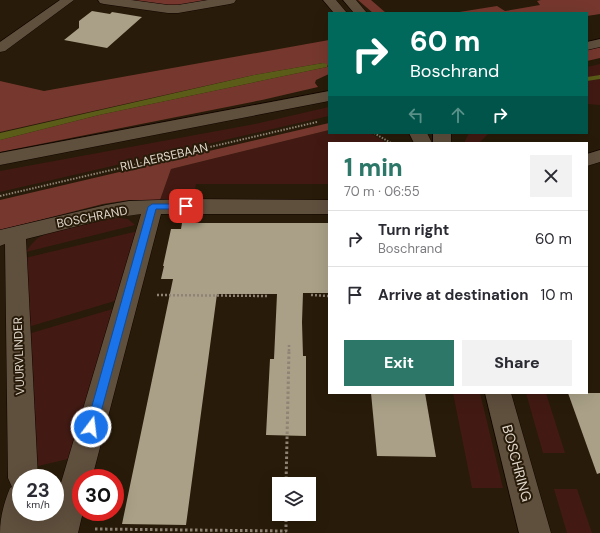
<!DOCTYPE html>
<meta charset="utf-8">
<style>
body{margin:0;font-family:"DM Sans",sans-serif;background:#f2f2f3;color:#2b2b33;height:100vh;display:flex;flex-direction:column;font-size:15px;white-space:nowrap}
*{box-sizing:border-box;margin:0}
p{font-size:13px;color:#7c7c81}
.icon{flex:none;width:22px;height:22px;fill:none;stroke:currentColor;stroke-width:2;stroke-linecap:round;stroke-linejoin:round}
.map{position:relative;flex:1;overflow:hidden}
.sheet{position:absolute;left:328px;top:142px;width:260px;height:252px;display:flex;flex-direction:column;background:#fff;border-radius:0px;box-shadow:0 4px 16px #0002}
.sheet>*{flex:none}
.guide{position:absolute;left:328px;top:12px;width:260px;height:122px;border-radius:0px;box-shadow:0 4px 16px #0002;background:#00695c;color:#fff;overflow:hidden}
.tools{position:absolute;left:272px;top:477px;display:grid;gap:8px}
.tools a{display:grid;place-items:center;width:44px;height:44px;border-radius:0px;background:#fff;box-shadow:0 4px 16px #0002;font-size:20px}
.speed{position:absolute;left:12px;top:469px;display:flex;gap:8px;font-size:20px;font-weight:700;text-align:center}
.speed>*{display:grid;place-content:center;width:52px;height:52px;border-radius:50%;background:#fff;box-shadow:0 4px 16px #0002;line-height:1}
.speed small{font-size:10px;font-weight:400}
.speed .limit{border:6px solid #d22;background:#fff;color:#111}
.pin{position:absolute;display:grid;place-items:center;width:34px;height:34px;color:#fff;margin:-17px;border-radius:8px;box-shadow:0 2px 6px #0006}
.me{position:absolute;width:44px;margin:-22px;rotate:15deg;stroke-linejoin:round;filter:drop-shadow(0 0 3px #0008)}
.turn{display:flex;align-items:center;gap:14px;height:84px;padding:0 16px;font-size:18px}
.turn .icon{width:52px;height:52px;stroke-width:2.5}
.turn b{display:block;font-size:28px;line-height:34px}
.lanes{display:flex;align-items:center;height:38px;padding:0 16px;background:#0003;justify-content:center;gap:20px;direction:ltr}
.lanes .off{opacity:.35}
.round{display:grid;place-items:center;flex:none;width:42px;height:42px;border-radius:0px;background:#f2f2f3}
.headline{display:flex;align-items:center;justify-content:space-between;height:68px;padding:0 16px}
h1{font-size:24px;font-weight:800;line-height:30px;color:#2d7769}
.action{display:flex;gap:8px;margin-top:auto;padding:8px 16px}
.action a{flex:1;height:46px;border-radius:0px;background:#2d7769;color:#fff;font-size:16px;font-weight:800;line-height:46px;text-align:center}
.action a+a{background:#f2f2f3;color:#2b2b33}
ul{padding:0;list-style:none}
li{display:flex;align-items:center;gap:12px;height:56px;padding:0 16px;border-top:1px solid #e1e1e2}
li div{flex:1}
li b{display:block;font-size:15px}
li em{font-style:normal}
.map>svg:first-child{display:block}
.green{fill:#421a13}
.forest{fill:#76382e}
.water{fill:#5b5c18}
.lines{fill:none;stroke-linecap:round;stroke-linejoin:round}
.stream{fill:#5b5c18;fill-rule:evenodd}
.building{fill:#a9a087}
.minor-casing{stroke:#110500;stroke-width:1}
.path-far2{stroke:#8e8375;stroke-width:2;stroke-dasharray:1.5 1.5;stroke-linecap:butt}
.path-far1{stroke:#8e8375;stroke-width:2.5;stroke-dasharray:2 2;stroke-linecap:butt}
.path{stroke:#8e8375;stroke-width:3;stroke-dasharray:2.5 2.5;stroke-linecap:butt}
.minor{fill:#5f4f3d;fill-rule:evenodd}
.route{fill:#1a73e8;stroke:#114b97}
.labels{text-anchor:middle;dominant-baseline:central;stroke-width:4;stroke-linejoin:round;paint-order:stroke}
.street-label{font-size:12px;fill:#e2d9ce;stroke:#281b09}
.near-street-label{font-size:14px;fill:#e2d9ce;stroke:#281b09}
</style>
<div class="map">
<svg width="600" height="533" viewBox="0 0 600 533">
<rect width="100%" height="100%" fill="#281b09"/>
<g class="green">
<path d="M600 64V76L587 78V67Z"/>
<path d="M600 79V105L587 104V81Z"/>
<path d="M329 107V116L0 192V171L255 124Z"/>
<path d="M329 130V133H370L387 143H329V184H196L193 200H160L171 169Z"/>
<path d="M469 133H489L479 143H464Z"/>
<path d="M112 217 128 219 135 225 26 252C29 247 33 242 38 238 58 227 90 223 112 217Z"/>
<path d="M138 231 118 300 28 327 25 258Z"/>
<path d="M116 308 72 458 34 467 28 334Z"/>
<path d="M453 393H480L503 488H472Z"/>
<path d="M526 393H546L565 453H543Z"/>
<path d="M554 489H577L592 533H567Z"/>
</g>
<g class="forest">
<path d="M124 0H219L173 7Z"/>
<path d="M358 0H371L386 13H373Z"/>
<path d="M541 0H600V14L587 16V13H453L497 6 505 11 540 5 537 1Z"/>
<path d="M329 40V74L316 80 315 83 318 87 262 100 0 152V140L99 115 327 67 328 66 323 63 254 75 0 132V81L44 91Z"/>
<path d="M600 47V58L587 61V50Z"/>
<path d="M329 123V130L171 169 160 200H129L103 204 0 230V200Z"/>
</g>
<path class="water" d="M323 63 327 64V67L99 115 0 140V133L254 75Z"/>
<g class="lines">
<path class="stream" d="M600 75V79L587 81V77Z"/>
</g>
<g class="building">
<path d="M92 11 110 14 112 12 142 17 107 48 64 40 79 28V21Z"/>
<path d="M182 223H329V293H303L302 322 303 356H306V436L266 435 270 359H274L277 294H217L186 525 122 524 173 279H161L164 266H163L171 229H181Z"/>
<path d="M371 393H425L436 457 377 456Z"/>
<path d="M568 393H600V473L597 474Z"/>
</g>
<g class="lines">
<g class="minor-casing">
<g id="minor">
<path d="M60 0H74L5 51 0 52V42Z"/>
<path d="M98 0H131L168 5H178L208 0H236L234 3 230 4 178 13H168L104 4 100 3Z"/>
<path d="M323 0H336L347 13H334Z"/>
<path d="M343 0H356L367 13H354Z"/>
<path d="M600 39V47L587 50V42Z"/>
<path d="M329 91V101L0 165V153Z"/>
<path d="M409 133H427L432 143H414Z"/>
<rect x="433" y="133" width="18" height="10"/>
<path d="M600 150V162L587 166V154Z"/>
<path d="M186 199 329 200V214H161L92 478H81V512H83L78 533H0C0 517 4 503 10 488L12 487 8 478 5 244 0 246V230L106 205 129 201ZM141 214 55 503V512H21V478H38L26 239 106 219Z"/>
<path d="M485 393H511L551 533H519Z"/>
</g>
</g>
<g class="path-far2">
<path d="M374 133 391 143"/>
<path d="M0 196 317 122"/>
</g>
<g class="path-far1">
<path d="M157 295 268 296"/>
<path d="M311 295 329 296"/>
<path d="M289 351V345"/>
</g>
<g class="path">
<path d="M286 484 289 350"/>
<path d="M95 529 286 531V514"/>
</g>
<use href="#minor" class="minor"/>
</g>
<path class="route" d="M152 204H186L190 206 186 209H156L97 427 95 430 91 432 87 430 86 427 148 207Z"/>
<g class="labels">
<g class="street-label">
<text transform="translate(164 157) rotate(-13)">RILLAERSEBAAN</text>
<text transform="translate(92 217) rotate(-11)">BOSCHRAND</text>
<text transform="translate(19 356) rotate(-92)">VUURVLINDER</text>
</g>
<g class="near-street-label">
<text transform="translate(517 463) rotate(75)">BOSCHRING</text>
</g>
</g>
</svg>
<div class="tools">
<a><svg class="icon" aria-label="layers" viewBox="0 0 24 24"><path d="M12 4l9 5-9 5-9-5zM3 14l9 5 9-5"/></svg></a>
</div>
<div class="speed"><div>23<small>km/h</small></div><div class="limit">30</div></div>
<div class="pin" style="left:186px;top:206px;background:#d93025"><svg class="icon" aria-label="arrive" viewBox="0 0 24 24"><path d="M6 21V4h12l-3 4 3 4H6"/></svg></div>
<svg class="me" style="left:91px;top:427px" viewBox="-20 -20 40 40"><circle r="17" fill="#1a73e8" stroke="#fff" stroke-width="3"/><path d="M0-11L8 9 0 5-8 9z" fill="#fff"/></svg>
<div class="guide">
<div class="turn"><svg class="icon" aria-label="right" viewBox="0 0 24 24"><path d="M7 20v-9h11M14 6l5 5-5 5"/></svg><div><b>60 m</b>Boschrand</div></div>
<div class="lanes"><svg class="icon off" aria-label="left" viewBox="0 0 24 24"><path d="M17 20v-9H6M10 6l-5 5 5 5"/></svg><svg class="icon off" aria-label="ahead" viewBox="0 0 24 24"><path d="M12 20V5M6 11l6-6 6 6"/></svg><svg class="icon" aria-label="right" viewBox="0 0 24 24"><path d="M7 20v-9h11M14 6l5 5-5 5"/></svg></div>
</div>
<section class="sheet">
<div class="headline"><div><h1>1 min</h1><p>70 m · 06:55</p></div><a class="round"><svg class="icon" aria-label="close" viewBox="0 0 24 24"><path d="M6 6l12 12M18 6L6 18"/></svg></a></div>
<ul>
<li><svg class="icon" aria-label="right" viewBox="0 0 24 24"><path d="M7 20v-9h11M14 6l5 5-5 5"/></svg><div><b>Turn right</b><p>Boschrand</p></div><em>60 m</em></li>
<li><svg class="icon" aria-label="arrive" viewBox="0 0 24 24"><path d="M6 21V4h12l-3 4 3 4H6"/></svg><div><b>Arrive at destination</b></div><em>10 m</em></li>
</ul>
<div class="action"><a>Exit</a><a>Share</a></div>
</section>
</div>
